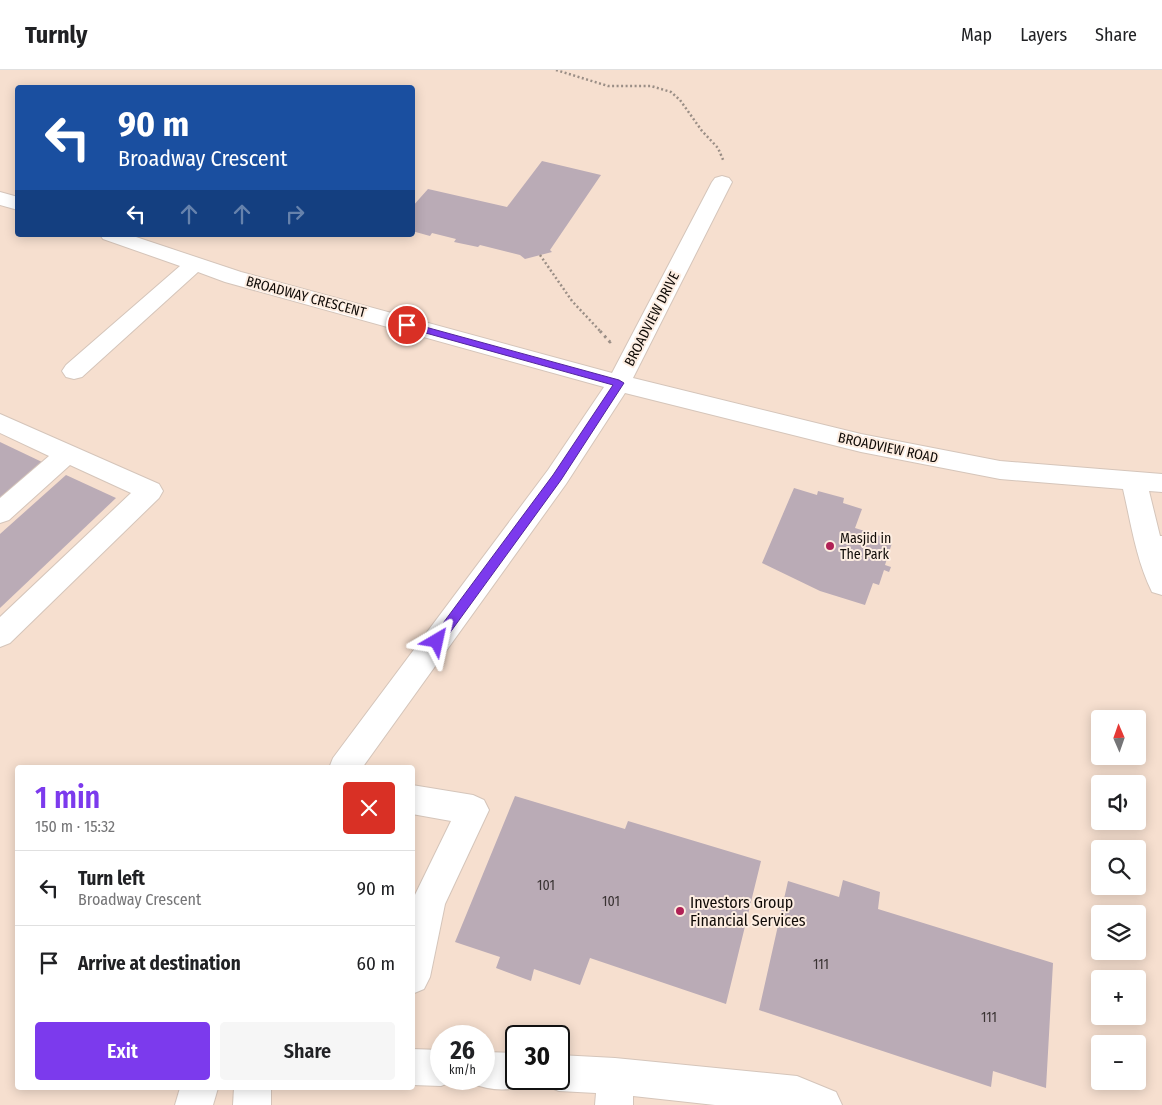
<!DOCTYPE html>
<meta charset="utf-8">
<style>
body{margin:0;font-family:"Fira Sans Condensed",sans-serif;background:#f6f6f6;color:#202124;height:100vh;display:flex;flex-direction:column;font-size:19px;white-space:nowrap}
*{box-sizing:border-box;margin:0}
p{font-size:16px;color:#757577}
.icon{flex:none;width:28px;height:28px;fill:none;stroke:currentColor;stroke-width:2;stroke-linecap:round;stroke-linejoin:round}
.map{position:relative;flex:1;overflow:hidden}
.panel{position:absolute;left:15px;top:695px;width:400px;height:325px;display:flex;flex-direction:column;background:#fff;border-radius:5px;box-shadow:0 2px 12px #0003}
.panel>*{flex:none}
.top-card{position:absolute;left:15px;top:15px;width:400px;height:152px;border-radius:5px;box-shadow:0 2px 12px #0003;background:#1a4fa0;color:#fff;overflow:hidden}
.needle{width:32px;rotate:358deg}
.tools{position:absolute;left:1091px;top:640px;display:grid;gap:10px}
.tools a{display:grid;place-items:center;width:55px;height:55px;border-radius:5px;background:#fff;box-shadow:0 2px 12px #0003;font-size:25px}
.speed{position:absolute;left:430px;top:955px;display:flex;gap:10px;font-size:25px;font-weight:700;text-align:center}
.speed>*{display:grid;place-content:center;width:65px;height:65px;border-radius:50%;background:#fff;box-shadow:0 2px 12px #0003;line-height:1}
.speed small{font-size:12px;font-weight:400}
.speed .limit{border:2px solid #111;border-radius:8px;background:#fff;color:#111}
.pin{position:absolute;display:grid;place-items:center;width:42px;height:42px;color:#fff;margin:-21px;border:2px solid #fff;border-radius:50%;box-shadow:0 1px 5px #0007}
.me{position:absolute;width:55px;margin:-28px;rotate:36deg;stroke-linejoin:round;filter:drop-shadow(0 0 4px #0008)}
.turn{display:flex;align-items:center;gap:18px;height:105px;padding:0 20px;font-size:22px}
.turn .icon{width:65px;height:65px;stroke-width:2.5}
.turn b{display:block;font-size:35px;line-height:42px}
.lanes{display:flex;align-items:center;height:48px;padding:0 20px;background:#0003;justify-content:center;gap:25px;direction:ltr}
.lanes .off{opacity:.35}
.round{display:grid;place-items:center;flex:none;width:52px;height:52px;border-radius:5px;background:#f6f6f6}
.summary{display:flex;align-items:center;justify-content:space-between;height:85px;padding:0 20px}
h1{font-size:30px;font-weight:600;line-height:38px;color:#7c3aed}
.button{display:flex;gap:10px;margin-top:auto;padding:10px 20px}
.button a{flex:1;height:58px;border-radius:5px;background:#7c3aed;color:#fff;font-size:20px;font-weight:600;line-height:58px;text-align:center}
.button a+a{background:#f6f6f6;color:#202124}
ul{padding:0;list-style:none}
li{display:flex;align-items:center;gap:15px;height:75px;padding:0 20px;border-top:1px solid #e0e0e0}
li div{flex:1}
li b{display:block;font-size:19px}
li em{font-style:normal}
header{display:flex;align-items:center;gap:30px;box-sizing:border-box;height:70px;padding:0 25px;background:#fff;border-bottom:1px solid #e0e0e0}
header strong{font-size:24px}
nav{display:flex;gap:28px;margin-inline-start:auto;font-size:18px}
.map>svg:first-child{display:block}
.built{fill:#f6dfcf;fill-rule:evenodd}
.building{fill:#baabb6}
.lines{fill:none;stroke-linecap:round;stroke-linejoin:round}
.minor-casing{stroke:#d5c5ba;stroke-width:2}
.path-far1{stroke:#9a8e86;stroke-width:2.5;stroke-dasharray:2 2.5;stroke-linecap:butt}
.path{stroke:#9a8e86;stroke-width:3;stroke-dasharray:2.5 4;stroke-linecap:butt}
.minor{fill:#fff;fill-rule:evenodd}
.route{fill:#7c3aed;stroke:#51269a}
.poi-dot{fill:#b02156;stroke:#fdede1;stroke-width:2}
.labels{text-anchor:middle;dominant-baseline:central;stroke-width:4;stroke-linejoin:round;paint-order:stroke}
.street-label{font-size:14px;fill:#100b07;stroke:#fdede1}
.poi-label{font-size:14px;fill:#100b07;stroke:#fdede1;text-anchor:start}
.near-number-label{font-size:14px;fill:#3a3333}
.near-poi-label{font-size:16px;fill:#100b07;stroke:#fdede1;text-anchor:start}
</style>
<header>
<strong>Turnly</strong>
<nav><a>Map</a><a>Layers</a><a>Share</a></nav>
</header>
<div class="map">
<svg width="1162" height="1035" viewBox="0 0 1162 1035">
<rect width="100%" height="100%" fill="#fdede1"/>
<path class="built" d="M0 0H1162V1035H0ZM18 18H412V165H18ZM1100 649H1138V686H1100ZM18 698H412V1018H18ZM1100 714H1138V751H1100ZM1100 779H1138V816H1100ZM1100 844H1138V881H1100ZM1100 909H1138V946H1100ZM441 966H484V1009H441ZM516 966H559V1009H516ZM1100 974H1138V1011H1100Z"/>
<g class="building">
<path d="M542 91 601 105 550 180 552 182 525 189 520 185 480 175 478 177 454 172 456 169 432 163 430 166 412 161V137L428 119 507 137Z"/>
<path d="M0 372 42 392 0 428Z"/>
<path d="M66 405 116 428 0 538V464Z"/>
<path d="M794 418 817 425 818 421 844 428 843 433 862 439 855 458 887 468 886 471 892 473 885 495 891 497 889 502 884 500 879 515 873 513 865 535 820 521 762 493Z"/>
<path d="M515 726 625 759 628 751 761 791 726 934 590 888 580 915 534 899 531 911 496 898 500 887 455 872Z"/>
<path d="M843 810 880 822 878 839 1053 893 1046 1018 993 1001 991 1017 759 940 788 811 839 827Z"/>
</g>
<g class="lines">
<g class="minor-casing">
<g id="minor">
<path d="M722 106 729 108 732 112 633 308 861 364 1000 391 1162 404V422L1149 421 1160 466H1162V525L1152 522C1136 490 1131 453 1123 419L1000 409 861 382 625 323 566 414 362 698H329L333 688 548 400 604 317 225 212 198 202 82 307 74 309 66 307 62 301 66 295 180 196 103 169 100 165H130L241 202 612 303 712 112 715 108Z"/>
<path d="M0 122 18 127V140L0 135Z"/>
<path d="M0 344 159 414 163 421 159 428 10 573 0 577V547L131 423 70 395 9 450 0 453V428L49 386 0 363Z"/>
<path d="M412 715 473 725 484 730 489 740 445 834 430 907 424 919 412 924V831L451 751 412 744Z"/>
<path d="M412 979 441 980V1009H455L454 1011 441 1016 412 1015Z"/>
<path d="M484 982 516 983V1009H531L529 1014C510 1022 490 1021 471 1013L469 1009H484Z"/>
<path d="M559 985 615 988 797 1006 836 1022 842 1035H715L633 1026V1035H595L596 1023 559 1021 546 1016 543 1009H559Z"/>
<path d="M180 1018H218L213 1035H175Z"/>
<path d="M234 1018H271V1035H233Z"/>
</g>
</g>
<g class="path-far1">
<path d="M556 0 608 16H651L671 22 680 30 702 61 718 78 724 92"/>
<path d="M540 185 572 231 601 262"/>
</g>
<path class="path" d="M600 261 610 272 611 270"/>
<use href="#minor" class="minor"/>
</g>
<path class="route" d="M407 252 619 310 624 313 561 410 441 575H432L431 571 432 568 553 405 613 315 404 257V253Z"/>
<g class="poi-dot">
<circle cx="830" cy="476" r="5"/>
<circle cx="680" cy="841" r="5"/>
</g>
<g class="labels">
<g class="street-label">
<text transform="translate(306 227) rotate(15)">BROADWAY CRESCENT</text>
<text transform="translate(652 249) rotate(-63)">BROADVIEW DRIVE</text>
<text transform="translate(888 378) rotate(12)">BROADVIEW ROAD</text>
</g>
<g class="poi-label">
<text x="840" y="468">Masjid in<tspan x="840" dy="16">The Park</tspan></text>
</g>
<g class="near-number-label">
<text x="546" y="815">101</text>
<text x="611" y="831">101</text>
<text x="821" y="894">111</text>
<text x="989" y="947">111</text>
</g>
<g class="near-poi-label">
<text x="690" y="832">Investors Group<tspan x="690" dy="18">Financial Services</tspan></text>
</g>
</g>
</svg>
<div class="tools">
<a><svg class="needle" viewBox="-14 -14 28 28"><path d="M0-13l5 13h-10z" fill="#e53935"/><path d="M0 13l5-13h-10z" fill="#757577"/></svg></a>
<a><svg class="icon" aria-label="sound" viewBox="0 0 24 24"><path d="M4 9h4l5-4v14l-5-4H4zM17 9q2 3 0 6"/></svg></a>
<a><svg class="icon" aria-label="search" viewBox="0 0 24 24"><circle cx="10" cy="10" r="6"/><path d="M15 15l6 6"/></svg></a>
<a><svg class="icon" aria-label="layers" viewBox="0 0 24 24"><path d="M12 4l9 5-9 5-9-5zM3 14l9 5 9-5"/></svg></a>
<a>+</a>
<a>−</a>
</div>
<div class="speed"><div>26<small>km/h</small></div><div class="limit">30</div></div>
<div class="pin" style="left:407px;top:255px;background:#d93025"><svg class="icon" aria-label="arrive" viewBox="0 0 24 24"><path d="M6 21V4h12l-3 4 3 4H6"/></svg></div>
<svg class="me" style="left:437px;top:571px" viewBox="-20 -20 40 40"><path d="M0-17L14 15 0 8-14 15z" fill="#7c3aed" stroke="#fff" stroke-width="4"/></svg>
<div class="top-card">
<div class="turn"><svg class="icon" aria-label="left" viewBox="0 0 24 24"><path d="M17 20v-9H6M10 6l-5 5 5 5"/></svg><div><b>90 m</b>Broadway Crescent</div></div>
<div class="lanes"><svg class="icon" aria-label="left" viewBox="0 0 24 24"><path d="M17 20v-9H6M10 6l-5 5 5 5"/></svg><svg class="icon off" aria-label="ahead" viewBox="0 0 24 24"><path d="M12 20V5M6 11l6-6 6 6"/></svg><svg class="icon off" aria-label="ahead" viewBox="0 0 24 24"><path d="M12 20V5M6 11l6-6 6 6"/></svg><svg class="icon off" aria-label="right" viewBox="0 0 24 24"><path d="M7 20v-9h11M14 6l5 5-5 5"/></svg></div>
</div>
<section class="panel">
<div class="summary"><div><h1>1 min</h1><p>150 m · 15:32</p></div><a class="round" style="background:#d93025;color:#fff"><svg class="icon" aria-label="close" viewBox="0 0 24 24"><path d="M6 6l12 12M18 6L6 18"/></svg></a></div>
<ul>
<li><svg class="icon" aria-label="left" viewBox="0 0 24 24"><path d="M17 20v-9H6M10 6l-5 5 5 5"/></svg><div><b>Turn left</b><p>Broadway Crescent</p></div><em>90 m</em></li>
<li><svg class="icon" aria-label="arrive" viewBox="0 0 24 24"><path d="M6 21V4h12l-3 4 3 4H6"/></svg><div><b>Arrive at destination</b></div><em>60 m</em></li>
</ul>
<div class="button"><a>Exit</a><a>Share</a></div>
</section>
</div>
